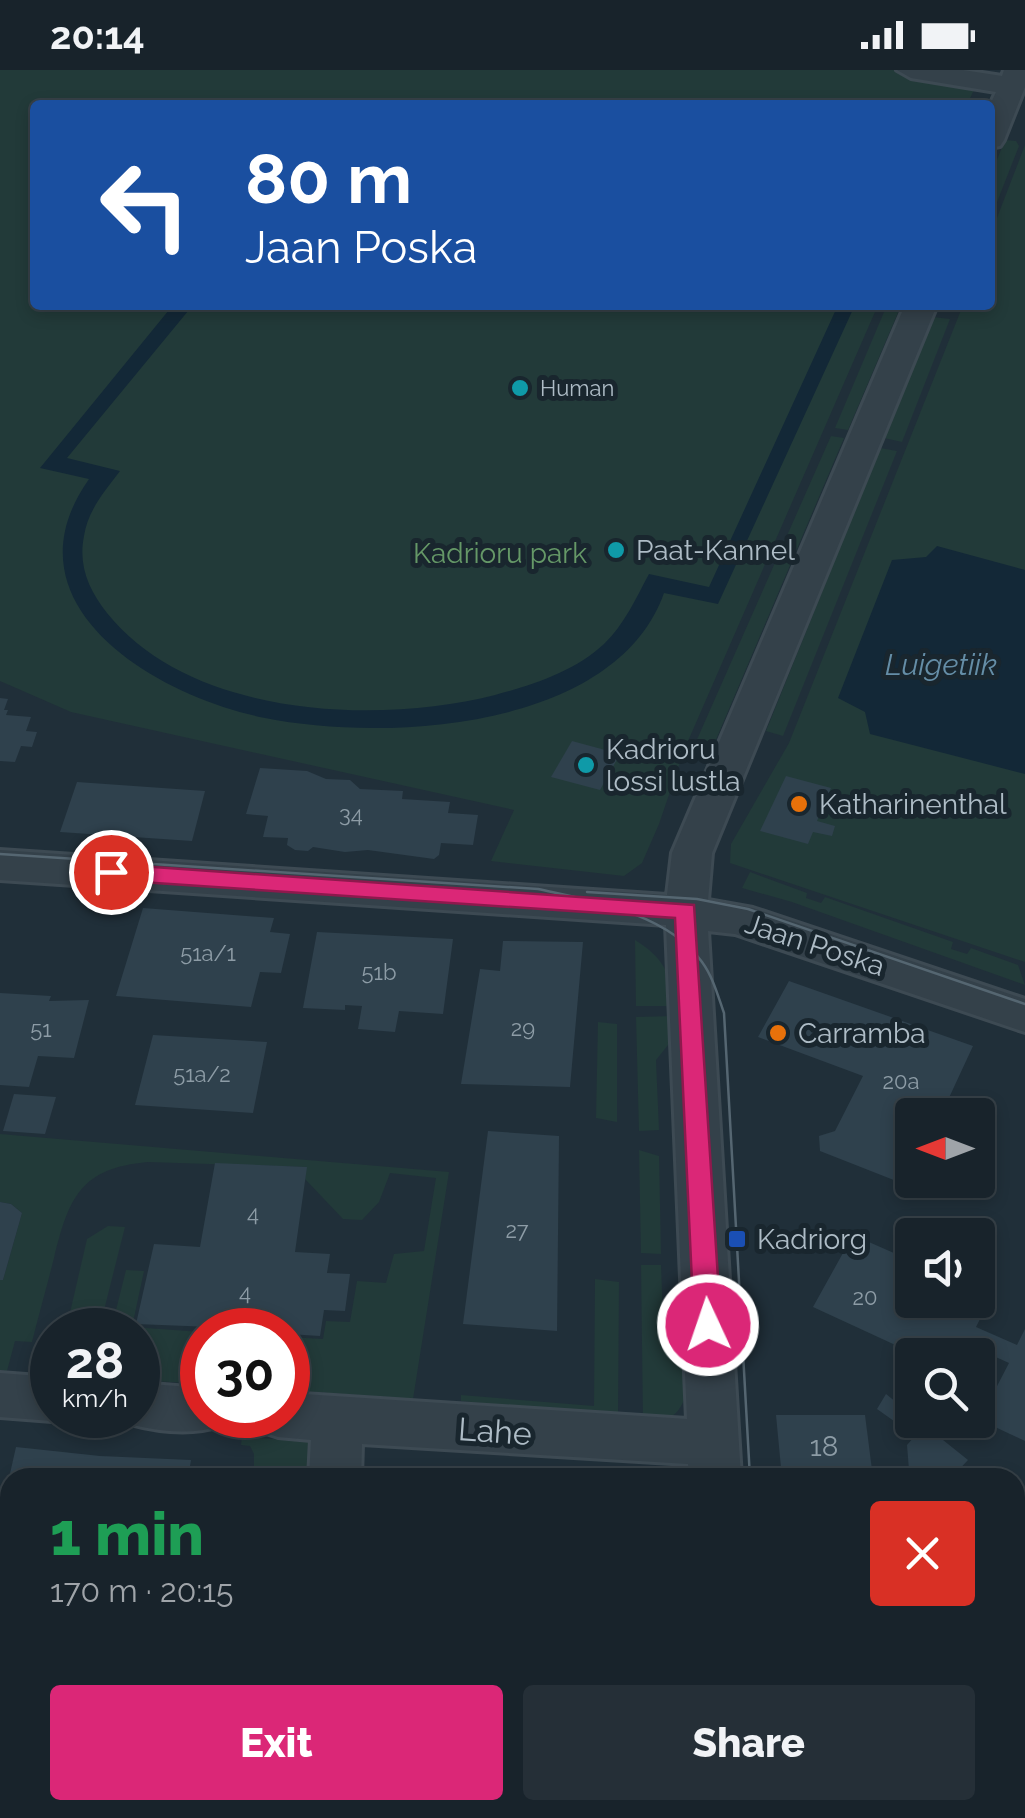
<!DOCTYPE html>
<meta charset="utf-8">
<style>
body{margin:0;font-family:Raleway,sans-serif;background:#252f37;color:#f1f3f6;height:100vh;display:flex;flex-direction:column;font-size:38px;white-space:nowrap}
*{box-sizing:border-box;margin:0}
p{font-size:32px;color:#9fa4a9}
.icon{flex:none;width:55px;height:55px;fill:none;stroke:currentColor;stroke-width:2;stroke-linecap:round;stroke-linejoin:round}
.map{position:relative;flex:1;overflow:hidden}
.details{position:absolute;left:0px;top:1398px;width:1025px;height:352px;display:flex;flex-direction:column;background:#18232b;border-radius:30px 30px 0 0;box-shadow:0 5px 15px #0003,0 0 0 2px #364047}
.details>*{flex:none}
.guide{position:absolute;left:30px;top:30px;width:965px;height:210px;border-radius:10px;box-shadow:0 5px 15px #0003,0 0 0 2px #364047;background:#1a4fa0;color:#fff;overflow:hidden}
.needle{width:65px;rotate:270deg}
.tools{position:absolute;left:895px;top:1028px;display:grid;gap:20px}
.tools a{display:grid;place-items:center;width:100px;height:100px;border-radius:10px;background:#18232b;box-shadow:0 5px 15px #0003,0 0 0 2px #364047;font-size:50px}
.speed{position:absolute;left:30px;top:1238px;display:flex;gap:20px;font-size:50px;font-weight:700;text-align:center}
.speed>*{display:grid;place-content:center;width:130px;height:130px;border-radius:50%;background:#18232b;box-shadow:0 5px 15px #0003,0 0 0 2px #364047;line-height:1}
.speed small{font-size:25px;font-weight:400}
.speed .limit{border:15px solid #d22;background:#fff;color:#111}
.pin{position:absolute;display:grid;place-items:center;width:85px;height:85px;color:#fff;margin:-42px;border:5px solid #fff;border-radius:50%;box-shadow:0 2px 10px #0007}
.me{position:absolute;width:110px;margin:-55px;rotate:357deg;stroke-linejoin:round;filter:drop-shadow(0 0 8px #0008)}
.turn{display:flex;align-items:center;gap:35px;height:210px;padding:0 50px;font-size:45px}
.turn .icon{width:130px;height:130px;stroke-width:2.5}
.turn b{display:block;font-size:70px;line-height:85px}
.round{display:grid;place-items:center;flex:none;width:105px;height:105px;border-radius:10px;background:#252f37}
.head{display:flex;align-items:center;justify-content:space-between;height:170px;padding:0 50px}
h1{font-size:60px;font-weight:800;line-height:75px;color:#1e9e55}
.button{display:flex;gap:20px;margin-top:auto;padding:20px 50px}
.button a{flex:1;height:115px;border-radius:10px;background:#db2777;color:#fff;font-size:40px;font-weight:800;line-height:115px;text-align:center}
.button a+a{background:#252f37;color:#f1f3f6}
.status{display:flex;justify-content:space-between;align-items:center;height:70px;padding:0 50px;background:#18232b;direction:ltr}
.status svg{height:28px;fill:currentColor}
.map>svg:first-child{display:block}
.green{fill:#223a39}
.water{fill:#132837}
.building{fill:#2f414d}
.lines{fill:none;stroke-linecap:round;stroke-linejoin:round}
.minor-casing{stroke:#3d4a53;stroke-width:6}
.minor{fill:#34414a;fill-rule:evenodd}
.tram{stroke:#556671;stroke-width:2.5}
.route{fill:#db2777;stroke:#8e194d;stroke-width:2.5}
.culture-dot{fill:#0f9aa8;stroke:#19262e;stroke-width:4}
.food-dot{fill:#e8710a;stroke:#19262e;stroke-width:4}
.transit-dot{fill:#1a4fb4;stroke:#19262e;stroke-width:4}
.labels{text-anchor:middle;dominant-baseline:central;stroke-width:10;stroke-linejoin:round;paint-order:stroke}
.far-poi-label{font-size:22px;fill:#aebcc6;stroke:#19262e;text-anchor:start}
.number-label{font-size:22px;fill:#8d9ca6}
.poi-label{font-size:28px;fill:#aebcc6;stroke:#19262e;text-anchor:start}
.park-label{font-size:28px;fill:#659867;stroke:#19262e}
.street-label{font-size:28px;fill:#aebcc6;stroke:#19262e}
.near-number-label{font-size:28px;fill:#8d9ca6}
.water-label{font-size:30px;font-style:italic;fill:#658ea7;stroke:#19262e}
.near-street-label{font-size:32px;fill:#aebcc6;stroke:#19262e}
</style>
<div class="status"><b>20:14</b><svg viewBox="0 0 49 12"><path d="M0 12V9h3v3zM5 12V6h3v6zM10 12V3h3v9zM15 12V0h3v12zM26 1h20v11H26zM47 4h2v5h-2z"/></svg></div>
<div class="map">
<svg width="1025" height="1748" viewBox="0 0 1025 1748">
<rect width="100%" height="100%" fill="#202f39"/>
<g class="green">
<path d="M0 0H983L967 35H35V235H878L685 678 659 754 642 793 624 806 491 791 514 740 71 642 0 611Z"/>
<path d="M1005 70 1016 71 1019 76 990 150V107Z"/>
<path d="M1025 75V892L730 793 731 774 789 673 963 235H990V166Z"/>
<path d="M887 235 900 238 848 360 835 358Z"/>
<path d="M933 247 950 249 902 372 884 368Z"/>
<path d="M831 366 844 368 712 679 695 674Z"/>
<path d="M880 378 897 381 783 666 766 661Z"/>
<path d="M750 802 807 823 806 828 821 833 825 827 953 872 951 879 967 884 971 878 1018 895 1025 915 792 832 742 818Z"/>
<path d="M635 870C663 887 672 905 674 936H636Z"/>
<path d="M674 946 672 970 656 990 659 1060 639 1061 636 947Z"/>
<path d="M598 952 617 954V1052L596 1048Z"/>
<path d="M0 1064 449 1102 413 1329 288 1320V1267L323 1269 326 1251 350 1252 357 1211 386 1213 394 1184 424 1181 436 1108 390 1103 379 1132 362 1150 343 1149 305 1109 306 1097 148 1092C80 1098 69 1128 54 1188 47 1216 39 1244 32 1272L15 1271 7 1301 0 1300V1210H3L22 1143 11 1134 0 1132Z"/>
<path d="M639 1080 659 1086 661 1184 641 1183Z"/>
<path d="M108 1156 125 1157 99 1260H66L87 1169Z"/>
<path d="M641 1195H661L664 1273C669 1278 681 1288 685 1297 691 1313 685 1342 668 1348 661 1351 650 1351 643 1353Z"/>
<path d="M126 1200 144 1201 132 1257 202 1262V1314L138 1310V1260H111Z"/>
<path d="M595 1209 619 1212 618 1346 461 1331V1325L594 1336Z"/>
<path d="M242 1367 324 1372 321 1407H254V1384L250 1376 241 1375Z"/>
</g>
<g class="water">
<path d="M173 235H193L67 388 120 401C105 421 88 440 84 466 78 496 89 520 107 543 190 647 376 655 495 625 533 615 575 601 604 574 624 555 636 528 649 504L709 517 838 235H855L718 534 664 523C615 661 384 672 265 648 157 627 0 535 89 409L40 398Z"/>
<path d="M937 476 1025 500V704L870 664 865 642 838 628 892 490 926 487Z"/>
</g>
<g class="building">
<path d="M0 628 8 629 4 640H8L6 645 31 647 26 661 37 662 32 677 21 676 15 692 0 691Z"/>
<path d="M572 671 620 684 600 720 551 707Z"/>
<path d="M260 698 307 701 326 709 350 710 360 719 403 721 402 729 450 732 448 743 478 745 473 775 441 773 439 785 434 789 368 780 345 782 313 777 308 781 295 780 287 775 288 768 263 767 268 746 246 744Z"/>
<path d="M786 706 831 718 817 751 835 756 832 766 813 762 808 774 760 761Z"/>
<path d="M77 712 205 721 192 771 60 762Z"/>
<path d="M143 838 274 848 270 862 290 864 281 903 260 902 251 937 116 926Z"/>
<path d="M317 862 453 869 443 944 399 941 395 962 358 959 362 936 345 935V940L303 938Z"/>
<path d="M503 871 583 872 570 1017 461 1014 480 899 500 901Z"/>
<path d="M789 911 973 976 941 1045H912V1108L909 1116 820 1081 819 1066 835 1061 863 1006 758 967Z"/>
<path d="M0 923 51 926 49 931 89 930 74 988 38 986 29 1017 0 1015Z"/>
<path d="M153 965 267 972 253 1043 135 1035Z"/>
<path d="M14 1024 56 1027 45 1064 3 1061Z"/>
<path d="M488 1061 559 1066 557 1261 463 1254Z"/>
<path d="M215 1093 307 1097 295 1182 330 1184 327 1203 350 1204 345 1241 324 1240 320 1266 288 1264V1260L136 1254 154 1174 200 1177Z"/>
<path d="M0 1132 11 1134 22 1143 3 1210H0Z"/>
<path d="M853 1165 912 1191V1230H978V1199L992 1205 981 1225 990 1229 976 1257 1017 1275 1025 1259V1371L978 1349 980 1326 995 1320 1009 1293 967 1274 962 1285H917L813 1237Z"/>
<path d="M886 1324 912 1345V1350H918L968 1390 951 1408H921L909 1400 907 1375 915 1366 877 1339Z"/>
<path d="M776 1345H865L873 1408H782Z"/>
<path d="M16 1377 100 1386 191 1390 188 1408H96L97 1401 80 1399 78 1408H9Z"/>
<path d="M10 1566V1627H9L0 1592V1570Z"/>
<path d="M6 1626 10 1637V1740H42L45 1748H0V1628Z"/>
<path d="M167 1740H265V1748H166Z"/>
<path d="M399 1740H509V1748H398Z"/>
<path d="M818 1740H960L961 1748H818Z"/>
</g>
<g class="lines">
<g class="minor-casing">
<g id="minor">
<path d="M897 0H963L1002 6 1004 0H1025V17L1004 70 1000 76 990 78V35L996 22 911 8Z"/>
<path d="M905 235H937L712 783 708 830 753 838 1025 929V962L735 864 708 861 741 1408H689L688 1394 362 1374 361 1408H309L311 1370 278 1367 260 1361 253 1345H288V1323L687 1349 666 855 0 810V780L667 825 672 783Z"/>
<path d="M0 1303 52 1307V1345H69L52 1351 0 1347Z"/>
<path d="M138 1313 202 1318V1345H225L220 1356C190 1366 150 1361 120 1351L117 1345H138Z"/>
<path d="M288 1740H346L345 1748H287Z"/>
<path d="M698 1740H756L757 1748H699Z"/>
</g>
</g>
<use href="#minor" class="minor"/>
<g class="tram">
<path d="M0 784 538 819C592 831 667 843 702 892 713 907 718 926 724 943L750 1408"/>
<path d="M587 822 697 829 748 839 1025 934"/>
<path d="M769 1740 770 1748"/>
</g>
</g>
<path class="route" d="M111 794 694 835 721 1255 717 1263 708 1266 698 1263 694 1255 675 848 111 810 100 802Z"/>
<g class="culture-dot">
<circle cx="520" cy="318" r="10"/>
<circle cx="616" cy="480" r="10"/>
<circle cx="586" cy="695" r="10"/>
</g>
<g class="food-dot">
<circle cx="799" cy="734" r="10"/>
<circle cx="778" cy="963" r="10"/>
</g>
<rect class="transit-dot" x="727" y="1159" width="20" height="20" rx="5"/>
<g class="labels">
<g class="far-poi-label">
<text x="540" y="318">Human</text>
</g>
<g class="number-label">
<text x="351" y="744">34</text>
<text x="208" y="883">51a/1</text>
<text x="379" y="902">51b</text>
<text x="523" y="958">29</text>
<text x="41" y="959">51</text>
<text x="202" y="1004">51a/2</text>
<text x="901" y="1011">20a</text>
<text x="253" y="1143">4</text>
<text x="517" y="1160">27</text>
<text x="245" y="1222">4</text>
<text x="865" y="1227">20</text>
</g>
<g class="poi-label">
<text x="636" y="480">Paat-Kannel</text>
<text x="606" y="679">Kadrioru<tspan x="606" dy="32">lossi lustla</tspan></text>
<text x="819" y="734">Katharinenthal</text>
<text x="798" y="963">Carramba</text>
<text x="757" y="1169">Kadriorg</text>
</g>
<g class="park-label">
<text x="500" y="483">Kadrioru park</text>
</g>
<g class="street-label">
<text transform="translate(815 875) rotate(18)">Jaan Poska</text>
</g>
<g class="near-number-label">
<text x="824" y="1376">18</text>
</g>
<g class="water-label">
<text x="941" y="594">Luigetiik</text>
</g>
<g class="near-street-label">
<text transform="translate(495 1361) rotate(4)">Lahe</text>
</g>
</g>
</svg>
<div class="tools">
<a><svg class="needle" viewBox="-14 -14 28 28"><path d="M0-13l5 13h-10z" fill="#e53935"/><path d="M0 13l5-13h-10z" fill="#9fa4a9"/></svg></a>
<a><svg class="icon" aria-label="sound" viewBox="0 0 24 24"><path d="M4 9h4l5-4v14l-5-4H4zM17 9q2 3 0 6"/></svg></a>
<a><svg class="icon" aria-label="search" viewBox="0 0 24 24"><circle cx="10" cy="10" r="6"/><path d="M15 15l6 6"/></svg></a>
</div>
<div class="speed"><div>28<small>km/h</small></div><div class="limit">30</div></div>
<div class="pin" style="left:111px;top:802px;background:#d93025"><svg class="icon" aria-label="arrive" viewBox="0 0 24 24"><path d="M6 21V4h12l-3 4 3 4H6"/></svg></div>
<svg class="me" style="left:708px;top:1255px" viewBox="-20 -20 40 40"><circle r="17" fill="#db2777" stroke="#fff" stroke-width="3"/><path d="M0-11L8 9 0 5-8 9z" fill="#fff"/></svg>
<div class="guide">
<div class="turn"><svg class="icon" aria-label="left" viewBox="0 0 24 24"><path d="M17 20v-9H6M10 6l-5 5 5 5"/></svg><div><b>80 m</b>Jaan Poska</div></div>
</div>
<section class="details">
<div class="head"><div><h1>1 min</h1><p>170 m · 20:15</p></div><a class="round" style="background:#d93025;color:#fff"><svg class="icon" aria-label="close" viewBox="0 0 24 24"><path d="M6 6l12 12M18 6L6 18"/></svg></a></div>
<div class="button"><a>Exit</a><a>Share</a></div>
</section>
</div>
